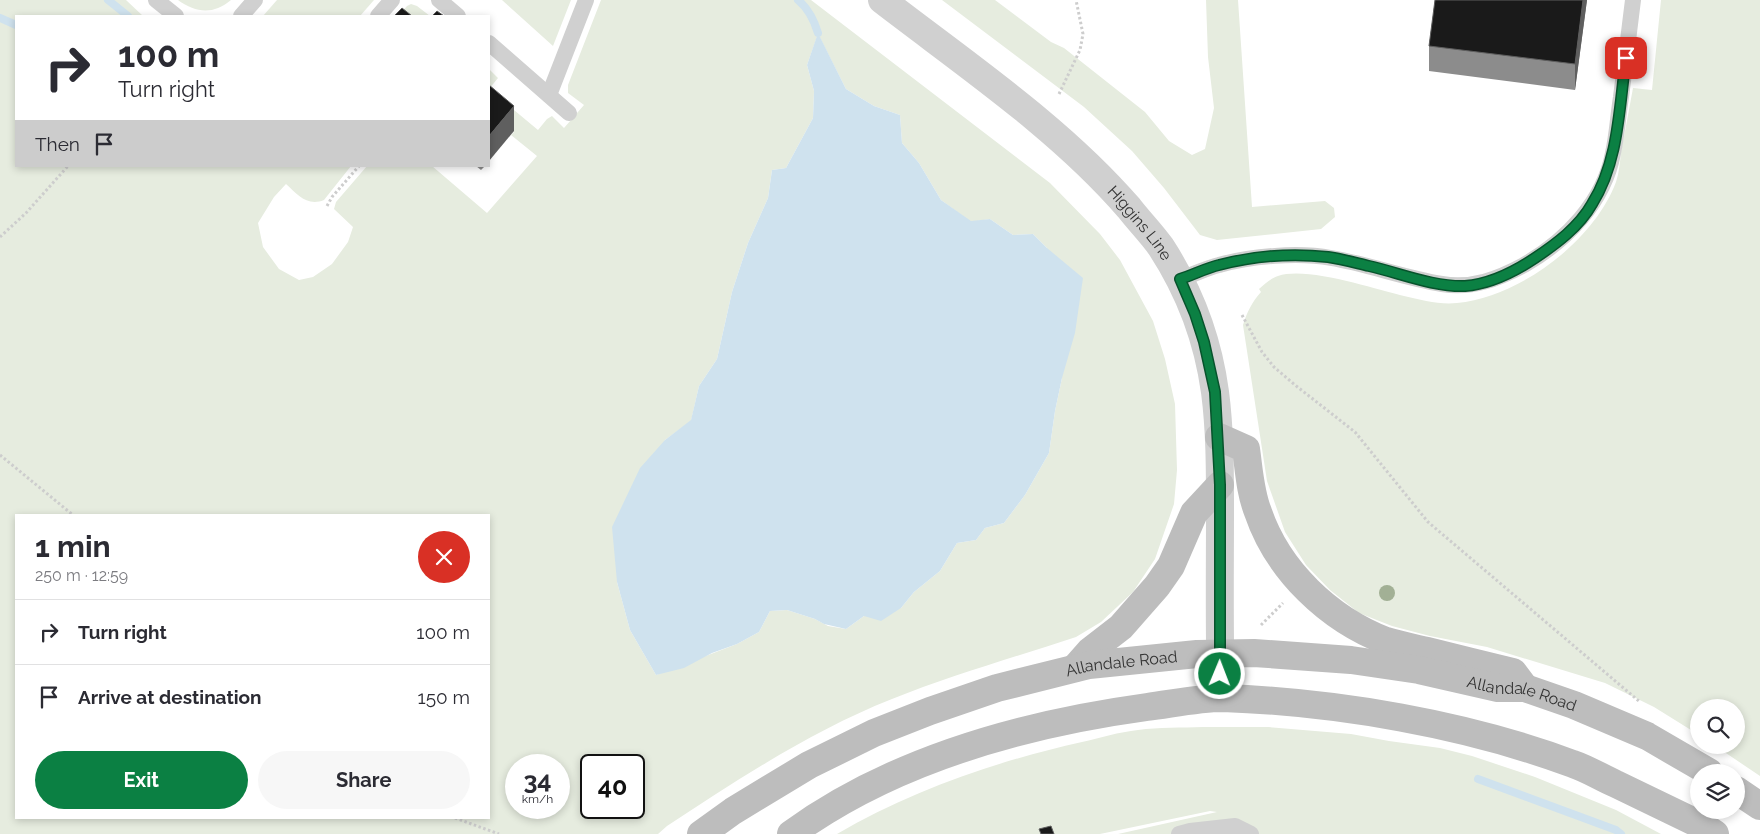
<!DOCTYPE html>
<meta charset="utf-8">
<style>
body{margin:0;font-family:Raleway,sans-serif;background:#f7f7f7;color:#2b2b33;height:100vh;display:flex;flex-direction:column;font-size:19px;white-space:nowrap}
*{box-sizing:border-box;margin:0}
p{font-size:16px;color:#7c7c81}
.icon{flex:none;width:28px;height:28px;fill:none;stroke:currentColor;stroke-width:2;stroke-linecap:round;stroke-linejoin:round}
.map{position:relative;flex:1;overflow:hidden}
.drawer{position:absolute;left:15px;top:514px;width:475px;height:305px;display:flex;flex-direction:column;background:#fff;border-radius:0px;box-shadow:0 2px 8px #0003}
.drawer>*{flex:none}
.hud{position:absolute;left:15px;top:15px;width:475px;height:152px;border-radius:0px;box-shadow:0 2px 8px #0003;background:#fff;color:#2b2b33;overflow:hidden}
.tools{position:absolute;left:1690px;top:699px;display:grid;gap:10px}
.tools a{display:grid;place-items:center;width:55px;height:55px;border-radius:50%;background:#fff;box-shadow:0 2px 8px #0003;font-size:25px}
.speed{position:absolute;left:505px;top:754px;display:flex;gap:10px;font-size:25px;font-weight:700;text-align:center}
.speed>*{display:grid;place-content:center;width:65px;height:65px;border-radius:50%;background:#fff;box-shadow:0 2px 8px #0003;line-height:1}
.speed small{font-size:12px;font-weight:400}
.speed .limit{border:2px solid #111;border-radius:8px;background:#fff;color:#111}
.pin{position:absolute;display:grid;place-items:center;width:42px;height:42px;color:#fff;margin:-21px;border-radius:10px;box-shadow:0 2px 8px #0006}
.me{position:absolute;width:55px;margin:-28px;rotate:1deg;stroke-linejoin:round;filter:drop-shadow(0 0 4px #0008)}
.turn{display:flex;align-items:center;gap:18px;height:105px;padding:0 20px;font-size:22px}
.turn .icon{width:65px;height:65px;stroke-width:2.5}
.turn b{display:block;font-size:35px;line-height:42px}
.then{display:flex;align-items:center;height:48px;padding:0 20px;background:#0003;gap:10px;font-size:19px}
.round{display:grid;place-items:center;flex:none;width:52px;height:52px;border-radius:26px;background:#f7f7f7}
.head{display:flex;align-items:center;justify-content:space-between;height:85px;padding:0 20px}
h1{font-size:30px;font-weight:700;line-height:38px}
.primary-button{display:flex;gap:10px;margin-top:auto;padding:10px 20px}
.primary-button a{flex:1;height:58px;border-radius:30px;background:#0b8043;color:#fff;font-size:20px;font-weight:700;line-height:58px;text-align:center}
.primary-button a+a{background:#f7f7f7;color:#2b2b33}
ul{padding:0;list-style:none}
li{display:flex;align-items:center;gap:15px;height:65px;padding:0 20px;border-top:1px solid #e1e1e2}
li div{flex:1}
li b{display:block;font-size:19px}
li em{font-style:normal}
.map>svg:first-child{display:block}
.green{fill:#e6ecdf;fill-rule:evenodd}
.water{fill:#cfe2ee}
.lines{fill:none;stroke-linecap:round;stroke-linejoin:round}
.stream{stroke:#cfe2ee;stroke-width:8}
.path{stroke:#cdcdcd;stroke-width:3;stroke-dasharray:2.5 2.5;stroke-linecap:butt}
.service{stroke:#d0d0d0;stroke-width:16}
.tertiary{stroke:#d0d0d0;stroke-width:28}
.secondary{stroke:#bdbdbd;stroke-width:28}
.tree{fill:#a2b095}
.wall{fill:#8c8c8c}
.shaded-wall{fill:#5f5f5f}
.building{fill:#1a1a1a;stroke:#5f5f5f}
.route-casing{stroke:#07532c;stroke-width:12}
.route{stroke:#0b8043;stroke-width:9}
.labels{text-anchor:middle;dominant-baseline:central;stroke-width:5;stroke-linejoin:round;paint-order:stroke}
.street-label{font-size:16px;fill:#333;stroke:#fff}
</style>
<div class="map">
<svg width="1760" height="834" viewBox="0 0 1760 834">
<rect width="100%" height="100%" fill="#fff"/>
<g class="green">
<path d="M0 0H126L143 16H16V166H351L324 200C307 207 297 194 286 184L274 197 258 223 263 247 279 269 299 280 313 277 332 264 348 242 353 227 334 209 336 202 367 166H432L487 213 537 156 511 135 514 132 489 110V69L498 78 489 89 538 130 547 119 552 116 564 128 584 105 568 93V85L601 0H811L1050 183 1100 234 1120 260 1153 321 1165 359 1175 404 1177 470 1174 504 1155 559 1133 592 1101 622 1076 637C1015 657 952 675 892 699 811 731 739 779 667 826L658 834H0ZM818 34 846 89 874 106 900 115 902 143 919 163 941 200 971 222 990 219 1013 235 1033 234 1047 248 1062 378 1055 411 1049 453 1025 495 1004 523 985 528 976 540 957 543 940 571 914 592 901 608 864 616 846 629 828 626 815 619 787 610 770 611 759 632 737 644 656 675 630 630 617 582 665 440 691 421 699 386 717 359 732 292 748 243 768 198 772 170 786 168 813 118 814 91 807 65ZM16 515H489V818H16ZM516 765H559V808H516ZM591 765H634V808H591Z"/>
<path d="M178 0H231C213 15 196 13 178 0Z"/>
<path d="M277 0H374L360 16H263Z"/>
<path d="M502 0H571L553 46Z"/>
<path d="M942 0H995L1051 42 1064 48 1145 112 1169 141 1192 155 1205 149 1214 108 1208 57 1206 0H1238L1252 207 1325 201 1334 208 1335 217 1321 229 1217 240 1200 235 1164 188 1132 151 1084 107Z"/>
<path d="M1661 0H1760V776L1714 745H1736V708H1699V735L1654 707 1605 683 1487 647 1430 636 1392 626 1359 613 1330 590 1306 565 1285 532 1267 481 1243 325C1247 312 1252 302 1261 292L1259 289C1265 284 1271 278 1278 276 1307 266 1374 289 1404 296 1421 300 1440 305 1457 303 1520 297 1594 241 1616 182 1619 173 1620 162 1621 152 1625 131 1629 110 1633 88L1652 90Z"/>
<path d="M411 4 417 6 430 16H413L410 14 408 16H398L407 6Z"/>
<path d="M1203 727H1268L1351 734 1389 741 1440 748 1472 756 1535 777 1616 810 1661 834H1118L1217 812 1210 811 1100 834H837C912 790 997 761 1082 742 1100 738 1119 732 1138 730 1159 727 1181 728 1203 727Z"/>
</g>
<path class="water" d="M818 33 846 89 874 106 900 115 902 143 919 163 941 200 971 221 990 219 1013 235 1033 234 1047 248 1083 278 1075 333 1062 378 1055 411 1049 453 1025 495 1004 523 985 528 976 540 957 543 940 571 914 592 901 608 881 621 864 616 846 629 824 624 815 619 787 610 770 611 759 632 737 644 712 653 684 668 656 675 630 630 617 582 612 527 640 468 665 440 691 420 699 386 717 359 732 292 748 243 768 198 772 170 786 168 813 118 814 91 807 65Z"/>
<g class="lines">
<g class="stream">
<path d="M108 0 128 16"/>
<path d="M798 0C809 9 814 20 818 33"/>
<path d="M0 18 16 25"/>
<path d="M1478 779 1616 830 1621 834"/>
</g>
<g class="path">
<path d="M1059 94 1080 50 1083 34 1076 0"/>
<path d="M327 206 332 197 359 166"/>
<path d="M0 237 26 213 68 166"/>
<path d="M1242 315 1262 352 1274 367 1295 385 1355 432 1428 522 1640 702"/>
<path d="M0 455 73 515"/>
<path d="M1261 625 1283 603"/>
<path d="M455 818 499 834"/>
</g>
<g class="service">
<path d="M156 0 176 16"/>
<path d="M439 0 458 16"/>
<path d="M241 16 255 0"/>
<path d="M378 16 392 0"/>
<path d="M489 43 569 113"/>
<path d="M549 95 586 0"/>
<path d="M1180 279C1193 275 1206 268 1219 265 1252 256 1298 252 1331 258 1368 264 1404 278 1442 284 1472 289 1498 279 1524 265 1566 241 1604 202 1613 153 1617 135 1618 116 1621 97 1625 65 1629 32 1633 0"/>
<path d="M1179 834 1190 831 1235 826 1251 834"/>
</g>
<path class="tertiary" id="s1" d="M882 0C965 64 1060 128 1129 208 1139 221 1151 233 1161 247 1189 290 1208 340 1215 392 1220 430 1220 470 1220 509 1220 572 1219 635 1221 698"/>
<g class="secondary">
<path d="M1219 437 1246 449C1249 470 1250 492 1258 512 1278 571 1329 619 1386 641 1399 645 1414 648 1427 651 1456 658 1484 665 1513 672L1525 688"/>
<path d="M1075 668 1090 651 1121 627 1157 586 1171 566 1194 513 1220 485"/>
<path d="M1736 790 1760 806"/>
<path id="s2" d="M701 834 733 811 809 765 874 733 930 711 997 688 1089 665 1197 654 1254 653 1351 660 1419 670 1498 688H1525L1574 705 1647 736 1709 772"/>
<path d="M791 834C894 759 1023 724 1147 707 1171 704 1199 698 1223 698 1337 702 1466 724 1573 764 1588 769 1602 778 1616 784 1645 798 1674 812 1703 826L1715 834"/>
</g>
</g>
<circle class="tree" cx="1387" cy="593" r="8"/>
<g class="wall">
<path d="M1435 0H1587L1575 90 1429 71V46Z"/>
<path d="M476 166H485L481 170Z"/>
</g>
<g class="shaded-wall">
<path d="M1583 0H1587L1575 90V64Z"/>
<path d="M514 106V131L489 161V136Z"/>
</g>
<g class="building">
<path d="M1435 0H1583L1575 64 1429 46Z"/>
<path d="M402 8 412 16H394Z"/>
<path d="M437 11 444 16H432Z"/>
<path d="M489 85 514 106 489 136Z"/>
<path d="M1051 826 1054 834H1041L1039 829Z"/>
</g>
<g class="lines">
<g class="route-casing">
<path id="route" d="M1220 674V485L1215 392 1204 342 1195 314 1180 279C1193 275 1206 268 1219 265 1254 256 1293 253 1328 257 1342 259 1356 263 1369 266 1400 273 1433 287 1465 286 1490 284 1514 272 1535 258 1556 244 1579 227 1592 204 1619 161 1619 107 1626 58"/>
</g>
<use href="#route" class="route"/>
</g>
<g class="labels">
<g class="street-label">
<text stroke="none"><textPath href="#s1" startOffset="342">Higgins Line</textPath></text>
<text stroke="none"><textPath href="#s2" startOffset="459">Allandale Road</textPath></text>
<text stroke="none"><textPath href="#s2" startOffset="864">Allandale Road</textPath></text>
</g>
</g>
</svg>
<div class="tools">
<a><svg class="icon" aria-label="search" viewBox="0 0 24 24"><circle cx="10" cy="10" r="6"/><path d="M15 15l6 6"/></svg></a>
<a><svg class="icon" aria-label="layers" viewBox="0 0 24 24"><path d="M12 4l9 5-9 5-9-5zM3 14l9 5 9-5"/></svg></a>
</div>
<div class="speed"><div>34<small>km/h</small></div><div class="limit">40</div></div>
<div class="pin" style="left:1626px;top:58px;background:#d93025"><svg class="icon" aria-label="arrive" viewBox="0 0 24 24"><path d="M6 21V4h12l-3 4 3 4H6"/></svg></div>
<svg class="me" style="left:1220px;top:674px" viewBox="-20 -20 40 40"><circle r="17" fill="#0b8043" stroke="#fff" stroke-width="3"/><path d="M0-11L8 9 0 5-8 9z" fill="#fff"/></svg>
<div class="hud">
<div class="turn"><svg class="icon" aria-label="right" viewBox="0 0 24 24"><path d="M7 20v-9h11M14 6l5 5-5 5"/></svg><div><b>100 m</b>Turn right</div></div>
<div class="then">Then<svg class="icon" aria-label="arrive" viewBox="0 0 24 24"><path d="M6 21V4h12l-3 4 3 4H6"/></svg></div>
</div>
<section class="drawer">
<div class="head"><div><h1>1 min</h1><p>250 m · 12:59</p></div><a class="round" style="background:#d93025;color:#fff"><svg class="icon" aria-label="close" viewBox="0 0 24 24"><path d="M6 6l12 12M18 6L6 18"/></svg></a></div>
<ul>
<li><svg class="icon" aria-label="right" viewBox="0 0 24 24"><path d="M7 20v-9h11M14 6l5 5-5 5"/></svg><div><b>Turn right</b></div><em>100 m</em></li>
<li><svg class="icon" aria-label="arrive" viewBox="0 0 24 24"><path d="M6 21V4h12l-3 4 3 4H6"/></svg><div><b>Arrive at destination</b></div><em>150 m</em></li>
</ul>
<div class="primary-button"><a>Exit</a><a>Share</a></div>
</section>
</div>
